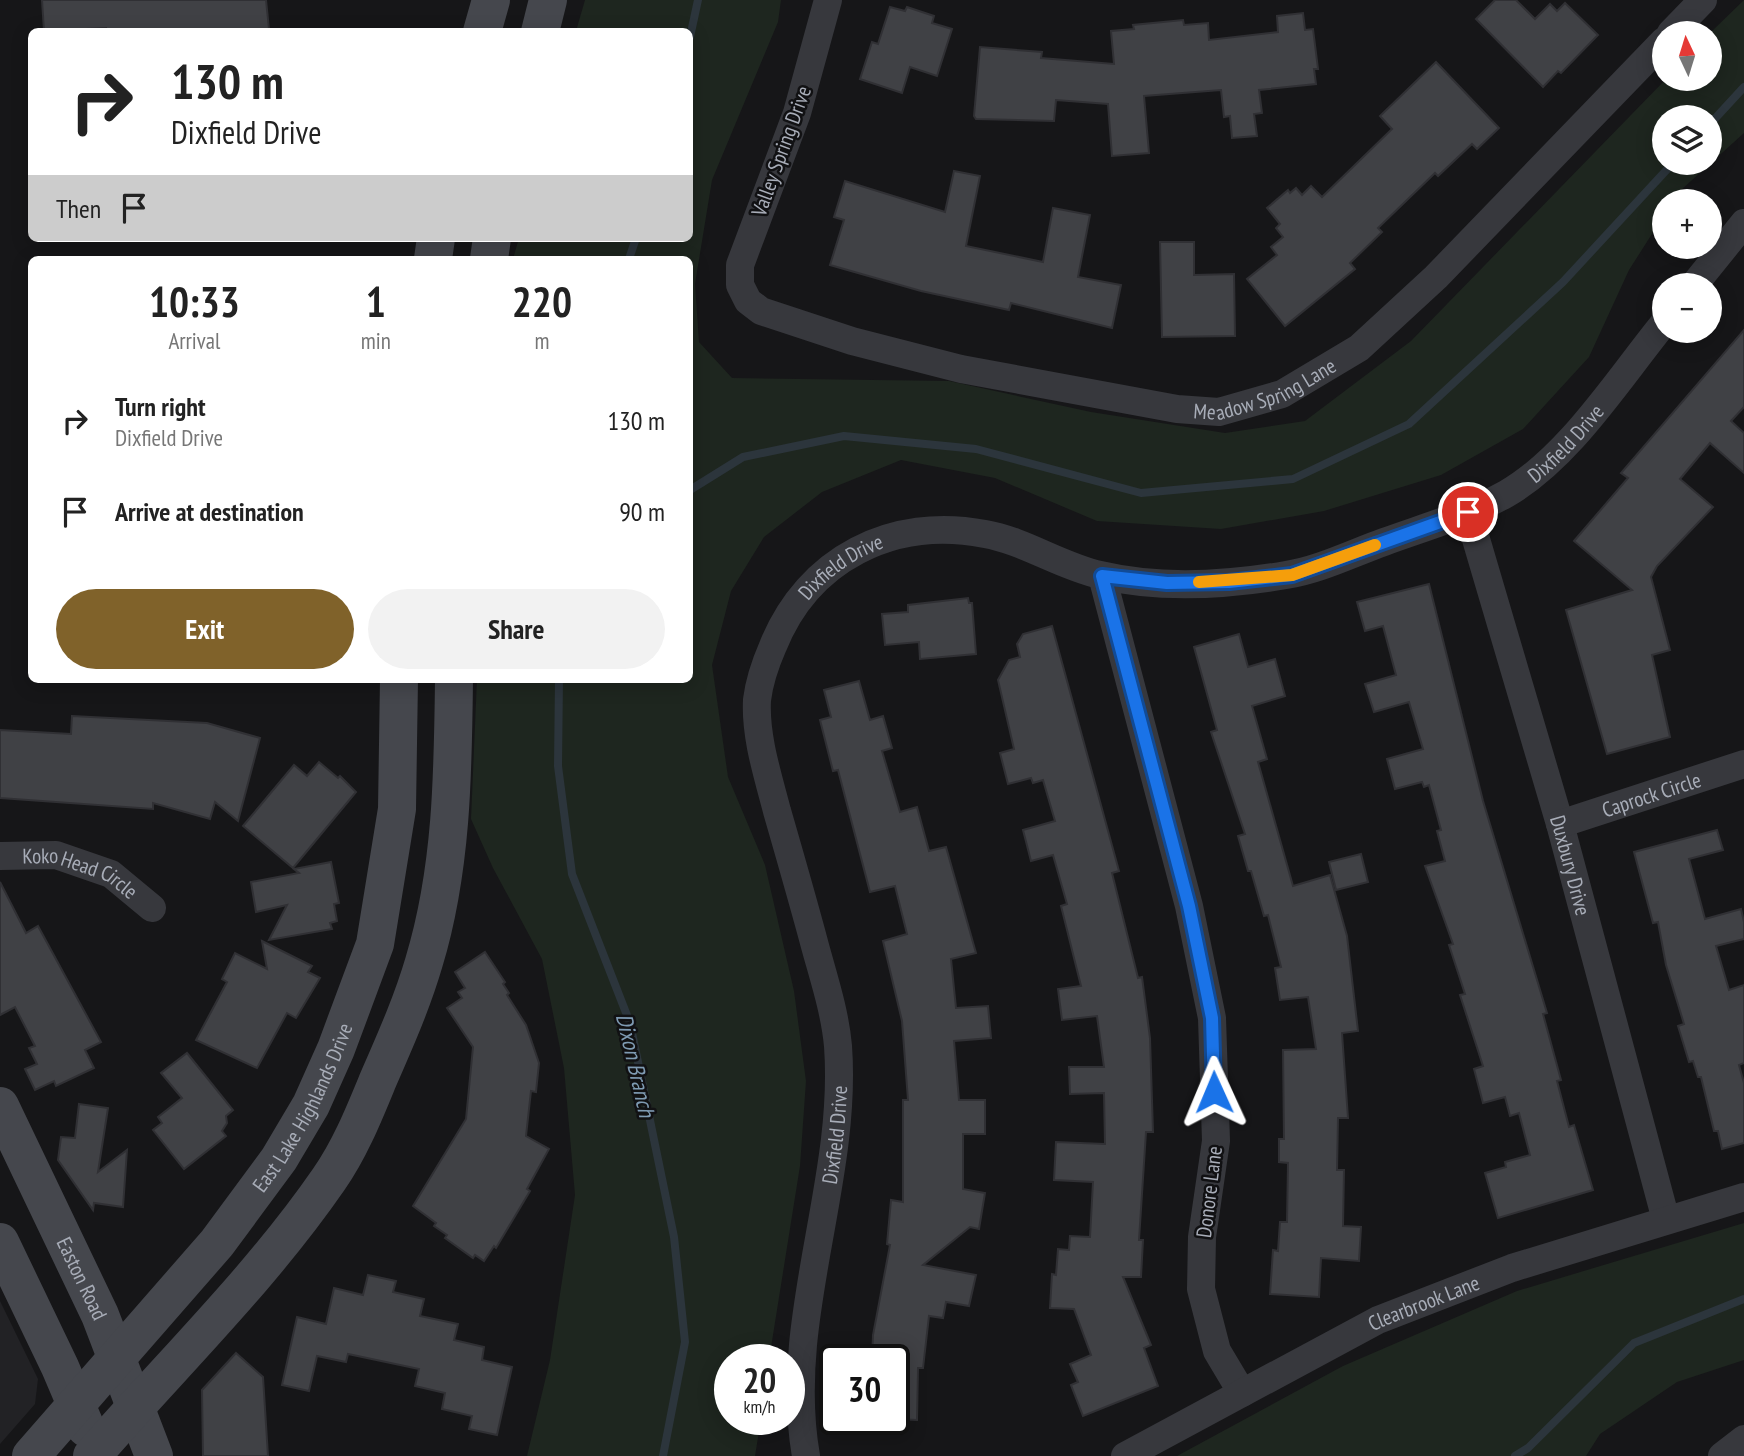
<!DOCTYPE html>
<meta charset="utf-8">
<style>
body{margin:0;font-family:"PT Sans Narrow",sans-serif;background:#f2f2f2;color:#222;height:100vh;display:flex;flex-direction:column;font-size:26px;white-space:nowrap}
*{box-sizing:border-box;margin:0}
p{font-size:23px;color:#767676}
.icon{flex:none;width:38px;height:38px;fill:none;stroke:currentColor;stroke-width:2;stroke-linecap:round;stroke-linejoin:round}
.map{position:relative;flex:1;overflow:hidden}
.panel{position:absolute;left:28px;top:256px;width:665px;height:427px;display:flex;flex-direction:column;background:#fff;border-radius:10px;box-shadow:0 4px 18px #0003}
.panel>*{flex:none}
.hud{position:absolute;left:28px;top:28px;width:665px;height:214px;border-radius:10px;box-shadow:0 4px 18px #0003;background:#fff;color:#222;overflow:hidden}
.needle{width:46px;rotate:356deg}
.buttons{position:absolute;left:1652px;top:21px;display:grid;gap:14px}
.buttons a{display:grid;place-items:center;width:70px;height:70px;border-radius:50%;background:#fff;box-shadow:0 4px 18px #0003;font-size:35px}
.speed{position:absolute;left:714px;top:1344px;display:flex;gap:14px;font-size:35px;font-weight:700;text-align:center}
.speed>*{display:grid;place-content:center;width:91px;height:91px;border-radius:50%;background:#fff;box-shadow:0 4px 18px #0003;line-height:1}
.speed small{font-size:18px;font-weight:400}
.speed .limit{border:4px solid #111;border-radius:10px;background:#fff;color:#111}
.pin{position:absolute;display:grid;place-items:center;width:60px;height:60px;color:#fff;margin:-30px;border:4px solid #fff;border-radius:50%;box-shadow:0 2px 7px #0007}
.me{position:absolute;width:77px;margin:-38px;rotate:359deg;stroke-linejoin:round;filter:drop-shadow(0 0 5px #0008)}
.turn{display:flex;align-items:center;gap:24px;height:147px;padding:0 28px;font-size:32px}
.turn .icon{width:91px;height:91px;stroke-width:2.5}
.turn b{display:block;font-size:49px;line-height:60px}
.then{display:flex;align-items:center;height:66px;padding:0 28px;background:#0003;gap:14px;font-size:26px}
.eta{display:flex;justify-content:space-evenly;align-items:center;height:119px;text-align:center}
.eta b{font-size:42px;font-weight:700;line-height:49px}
.button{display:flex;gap:14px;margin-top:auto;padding:14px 28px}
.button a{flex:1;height:80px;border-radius:42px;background:#80622a;color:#fff;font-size:28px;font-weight:700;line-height:80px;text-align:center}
.button a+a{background:#f2f2f2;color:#222}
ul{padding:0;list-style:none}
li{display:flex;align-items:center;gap:21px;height:91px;padding:0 28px}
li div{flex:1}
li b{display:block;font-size:26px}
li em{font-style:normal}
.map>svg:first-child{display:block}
.built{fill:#222225}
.green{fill:#1e261f;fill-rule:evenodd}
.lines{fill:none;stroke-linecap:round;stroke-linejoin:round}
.stream{stroke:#2c353c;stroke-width:8}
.building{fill:#404145;stroke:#303034;stroke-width:2}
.street{stroke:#37383d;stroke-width:28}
.secondary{stroke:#45474d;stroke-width:38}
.route-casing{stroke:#114b97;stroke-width:18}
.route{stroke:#1a73e8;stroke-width:12}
.slow{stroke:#f59e0b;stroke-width:12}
.labels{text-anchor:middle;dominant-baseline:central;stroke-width:5;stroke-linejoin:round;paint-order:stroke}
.street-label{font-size:21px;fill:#a8adb8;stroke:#111113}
.water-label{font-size:23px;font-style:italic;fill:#7f9bb3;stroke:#111113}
</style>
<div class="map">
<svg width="1744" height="1456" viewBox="0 0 1744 1456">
<rect width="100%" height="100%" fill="#161618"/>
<path class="built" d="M0 1301 38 1379 35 1404 0 1444Z"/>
<g class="green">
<path d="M585 0H781L778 22 712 180 695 284 699 342 732 378 949 381 1091 412 1225 433 1305 421 1411 341 1666 79H1710V33L1744 0V133L1681 190 1673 201H1664V215L1629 270 1589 357 1523 429 1441 475 1324 511 1221 529 1097 521 995 478 901 460 822 492 764 537 731 591 712 665 728 777 765 865 794 991 806 1081 800 1166 769 1360H730V1419H761L755 1456H527L550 1360 575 1195 564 1068 542 959 493 868 471 819 477 679H690V259H513L519 238H690V32L576 31ZM1664 117H1710V163H1664Z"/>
<path d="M1744 1223V1360L1677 1382 1600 1434 1586 1456H1177L1343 1366 1517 1291Z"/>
</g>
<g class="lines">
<g class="stream">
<path d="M690 37 698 0"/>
<path d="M1710 124 1744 87"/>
<path d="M629 259 636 238"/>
<path d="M690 490 743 457 844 436 976 449 1141 493 1293 479 1409 424 1563 282 1673 163"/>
<path d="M559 679 558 766 572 874 630 1023 674 1237 685 1342 663 1456"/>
<path d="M1515 1456 1528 1448 1634 1343 1744 1299"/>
</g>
</g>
<g class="building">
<path d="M42 0H266L269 29 106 32V28L44 31Z"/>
<path d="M1495 0H1516L1535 19 1550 4 1557 11 1565 3 1598 35 1561 73 1558 71 1543 87 1476 19Z"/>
<path d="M890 7 905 11 907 7 934 16 932 23 952 29 937 76 910 67 902 93 860 79 872 42 878 44Z"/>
<path d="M1303 13 1305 30 1313 29 1318 69H1314L1316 84 1259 90 1262 113 1254 114 1257 136 1232 138 1230 116 1224 117 1221 90 1144 96 1149 153 1112 156 1108 104 1056 100 1054 121 976 119 974 116 980 47 1042 52 1041 58 1114 64 1111 31 1134 29 1133 25 1183 20 1184 25 1208 23 1209 40 1278 32 1277 16Z"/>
<path d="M1436 62 1499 128 1477 149 1472 144 1438 176 1435 173 1378 228 1382 232 1350 263 1355 269 1285 326 1247 279 1277 255 1271 247 1283 237 1276 228 1280 224 1267 208 1288 190 1290 193 1296 188 1302 195 1311 186 1322 197 1392 129 1380 116Z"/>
<path d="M954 171 980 176 966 246 1043 262 1053 208 1090 215 1078 277 1121 285 1112 328 1011 303 1009 310 921 291 830 265 844 220 834 217 845 181 945 212Z"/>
<path d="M1160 242H1194V275L1234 274 1235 336 1162 337Z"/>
<path d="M1744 330V407L1731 421 1744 433V473L1710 443 1680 479 1713 507 1657 566 1651 577 1670 650 1652 655 1670 737 1607 754 1566 610 1632 590 1574 541 1628 478 1621 473Z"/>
<path d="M1429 584 1483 801 1547 1013 1543 1014 1561 1080 1557 1081 1569 1127 1574 1125 1593 1190 1498 1218 1485 1173 1506 1167 1505 1162 1530 1155 1519 1113 1510 1116 1505 1097 1483 1103 1474 1069 1483 1066 1460 995 1465 994 1449 945 1453 944 1425 866 1445 861 1437 831 1441 830 1429 785 1424 787 1422 782 1395 789 1387 759 1423 749 1409 702 1374 712 1365 684 1396 675 1383 626 1365 631 1357 602Z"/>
<path d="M968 598 969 603H972L976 654 920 659 919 642 885 645 882 614 908 612V605Z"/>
<path d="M1052 626 1119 871 1112 873 1138 978 1142 977 1150 1038 1153 1132H1146L1139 1240H1143L1141 1277H1123L1151 1345 1144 1348 1158 1386 1083 1416 1071 1385 1078 1382 1070 1364 1091 1355 1074 1309 1050 1308 1052 1274 1056 1275 1058 1249 1069 1250 1070 1236 1090 1237 1093 1182 1054 1180 1056 1142 1105 1144 1104 1093 1070 1094 1069 1067H1104L1097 1016 1062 1020 1058 989 1081 986 1061 906 1067 904 1053 855 1031 861 1023 830 1055 821 1043 780 1033 783 1031 778 1008 784 1000 753 1014 749 998 680 1009 660 1020 657 1017 644 1023 634Z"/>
<path d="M1239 634 1248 667 1275 659 1285 696 1252 706 1267 759 1258 762 1293 886 1330 875 1347 936 1358 1031 1342 1033 1348 1118H1338L1337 1170H1344L1343 1226 1361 1227 1359 1261 1321 1258 1319 1297 1270 1294 1273 1250 1278 1251 1280 1222H1287L1288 1163 1279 1162V1139H1284L1283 1050 1316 1049 1308 997 1280 1000 1275 968 1281 967 1268 915 1264 916 1251 871H1248L1238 836 1245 834 1211 732 1217 730 1194 647Z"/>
<path d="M859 681 870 720 883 716 892 748 882 751 900 812 917 807 929 851 946 847 976 953 951 959 956 1008 988 1006 991 1038 954 1041 959 1100H985V1134H963V1189L985 1193 979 1229 970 1227 923 1265 976 1275 969 1306 946 1302 943 1318 929 1316 923 1368H918L917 1420 894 1419V1360H872L873 1335 890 1245 887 1244 891 1200 903 1202V1100H908L902 1021 883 941 907 934 895 886 870 892 838 770 833 771 820 720 831 717 824 690Z"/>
<path d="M72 716 207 723 260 738 238 821 215 802 210 819 153 803V809L0 798V730L71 734Z"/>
<path d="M319 762 338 778 340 776 356 792 293 868 243 826 294 765 307 776Z"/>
<path d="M1717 830 1723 850 1689 859 1705 919 1741 909 1744 922V939L1716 946 1729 990 1744 985V1063L1739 1065 1744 1083V1143L1722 1149 1718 1131H1714L1701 1077H1698L1693 1061 1689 1062 1678 1026 1684 1024 1666 965 1658 922 1653 923 1634 852Z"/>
<path d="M1361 854 1368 882 1336 890 1329 862Z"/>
<path d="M331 862 339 903 334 904 337 921 330 923 332 929 269 940 287 905 256 912 251 882 299 873 294 869Z"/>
<path d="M0 882 26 933 38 926 101 1042 85 1050 94 1068 56 1086 54 1081 35 1090 25 1069 37 1064 29 1048 35 1046 15 1007 0 1015Z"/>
<path d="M262 941 312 966 308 972 320 978 296 1018 287 1013 257 1068 196 1040 227 982 222 979 235 953 267 969Z"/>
<path d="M485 952 505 982 503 984 509 993 507 995 526 1025 539 1063 536 1092 531 1091 526 1136 549 1149 527 1189 530 1191 496 1248 494 1246 484 1261 475 1255 473 1258 445 1238 447 1235 434 1226 436 1223 413 1206 466 1119 473 1047 447 1008 462 998 458 992 465 988 455 972Z"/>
<path d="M187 1053 233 1110 226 1116 227 1123 222 1131 226 1136 184 1169 153 1130 162 1123 158 1117 182 1098 161 1073Z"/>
<path d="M79 1104 108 1108 98 1172 127 1150 123 1207 94 1203 93 1210 58 1160 61 1137 75 1138Z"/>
<path d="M368 1275 396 1281 393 1292 424 1299 420 1316 458 1324 454 1340 484 1347 482 1360 512 1367 497 1435 469 1429 472 1416 442 1409 445 1393 415 1386 419 1369 348 1354 346 1362 317 1356 309 1391 282 1385 297 1317 326 1324 334 1288 363 1295Z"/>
<path d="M236 1353 263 1377 268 1456H203L202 1390Z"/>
</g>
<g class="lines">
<g class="street">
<path id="s1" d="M828 0 797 113 740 265V285L748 301 761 311 852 341 961 369 1177 409 1219 412 1282 394 1359 348 1436 277 1664 41"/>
<path d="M1671 33 1703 0"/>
<path d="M1694 285 1744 223"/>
<path id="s2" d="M1468 512 1560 824 1666 1220"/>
<path d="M1102 576 1189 906 1212 1018 1216 1141 1202 1237 1201 1289 1217 1351 1242 1393"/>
<path id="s3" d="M1560 824 1744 764"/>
<path id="s4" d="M0 856 56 855 111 874 152 908"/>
<path id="s5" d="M806 1456C782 1319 848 1183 838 1046 835 1012 824 979 815 946 803 901 790 856 777 811 768 776 755 737 757 700 759 683 766 662 773 646 808 559 892 516 985 534 1025 541 1060 566 1100 575 1159 589 1227 585 1286 575 1319 570 1353 553 1384 542 1425 527 1468 515 1506 494 1569 458 1619 378 1664 323"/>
<path id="s6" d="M1125 1456 1378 1320 1512 1268 1744 1197"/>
<path d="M1722 1456 1744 1439"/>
</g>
<g class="secondary">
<path d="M482 32 491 0"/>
<path d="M540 32 548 0"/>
<path d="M433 259 436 238"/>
<path d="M489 259 492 238"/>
<path id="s7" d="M0 1106 100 1315 154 1456"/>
<path d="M0 1242 60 1367 86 1428"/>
<path id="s8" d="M31 1456 217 1243 279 1159 311 1105 336 1049 375 944 397 809 399 679"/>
<path d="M92 1456C171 1365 260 1279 329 1179 350 1149 364 1114 378 1080 395 1041 412 1003 424 962 452 870 453 773 454 679"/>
</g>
</g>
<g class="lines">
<g class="route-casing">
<path id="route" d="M1214 1092 1212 1018 1189 906 1102 576 1167 583 1229 582 1292 575 1468 512"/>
</g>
<use href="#route" class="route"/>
<path class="slow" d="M1199 582 1292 575 1375 545"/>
</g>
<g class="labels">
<g class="street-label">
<text transform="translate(781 151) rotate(-70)">Valley Spring Drive</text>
<text stroke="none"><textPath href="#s1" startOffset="854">Meadow Spring Lane</textPath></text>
<text stroke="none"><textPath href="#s5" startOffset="1710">Dixfield Drive</textPath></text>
<text stroke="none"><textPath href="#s5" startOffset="933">Dixfield Drive</textPath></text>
<text stroke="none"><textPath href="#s3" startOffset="96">Caprock Circle</textPath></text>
<text stroke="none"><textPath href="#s2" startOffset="368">Duxbury Drive</textPath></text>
<text stroke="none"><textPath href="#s4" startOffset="84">Koko Head Circle</textPath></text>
<text stroke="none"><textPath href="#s8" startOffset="444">East Lake Highlands Drive</textPath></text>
<text stroke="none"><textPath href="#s5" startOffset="324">Dixfield Drive</textPath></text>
<text transform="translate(1209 1192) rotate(-83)">Donore Lane</text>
<text stroke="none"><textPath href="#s7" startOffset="191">Easton Road</textPath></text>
<text stroke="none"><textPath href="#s6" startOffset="336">Clearbrook Lane</textPath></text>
</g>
<g class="water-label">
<text transform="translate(636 1065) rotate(77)">Dixon Branch</text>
</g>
</g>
</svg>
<div class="buttons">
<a><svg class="needle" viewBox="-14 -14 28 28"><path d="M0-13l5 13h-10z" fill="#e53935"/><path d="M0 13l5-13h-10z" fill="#767676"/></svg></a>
<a><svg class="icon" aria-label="layers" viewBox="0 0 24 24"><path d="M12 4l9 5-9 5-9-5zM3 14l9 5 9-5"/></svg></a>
<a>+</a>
<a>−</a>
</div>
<div class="speed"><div>20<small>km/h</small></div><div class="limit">30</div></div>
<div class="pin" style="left:1468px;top:512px;background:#d93025"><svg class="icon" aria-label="arrive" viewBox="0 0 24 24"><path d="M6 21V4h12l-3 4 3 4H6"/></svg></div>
<svg class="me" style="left:1214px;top:1092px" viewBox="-20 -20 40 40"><path d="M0-17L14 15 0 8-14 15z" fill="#1a73e8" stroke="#fff" stroke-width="4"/></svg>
<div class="hud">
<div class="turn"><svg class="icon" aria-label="right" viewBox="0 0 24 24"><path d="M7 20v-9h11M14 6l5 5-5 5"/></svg><div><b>130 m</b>Dixfield Drive</div></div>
<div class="then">Then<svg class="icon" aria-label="arrive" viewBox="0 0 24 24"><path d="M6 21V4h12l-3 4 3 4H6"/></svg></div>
</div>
<section class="panel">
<div class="eta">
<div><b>10:33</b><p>Arrival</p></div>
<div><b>1</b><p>min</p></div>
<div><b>220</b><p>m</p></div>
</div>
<ul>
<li><svg class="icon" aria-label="right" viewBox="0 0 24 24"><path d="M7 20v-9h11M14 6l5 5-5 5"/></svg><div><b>Turn right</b><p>Dixfield Drive</p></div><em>130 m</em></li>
<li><svg class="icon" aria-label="arrive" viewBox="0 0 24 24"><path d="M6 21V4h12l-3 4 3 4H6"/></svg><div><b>Arrive at destination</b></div><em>90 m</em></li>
</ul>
<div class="button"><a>Exit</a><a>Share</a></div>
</section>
</div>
